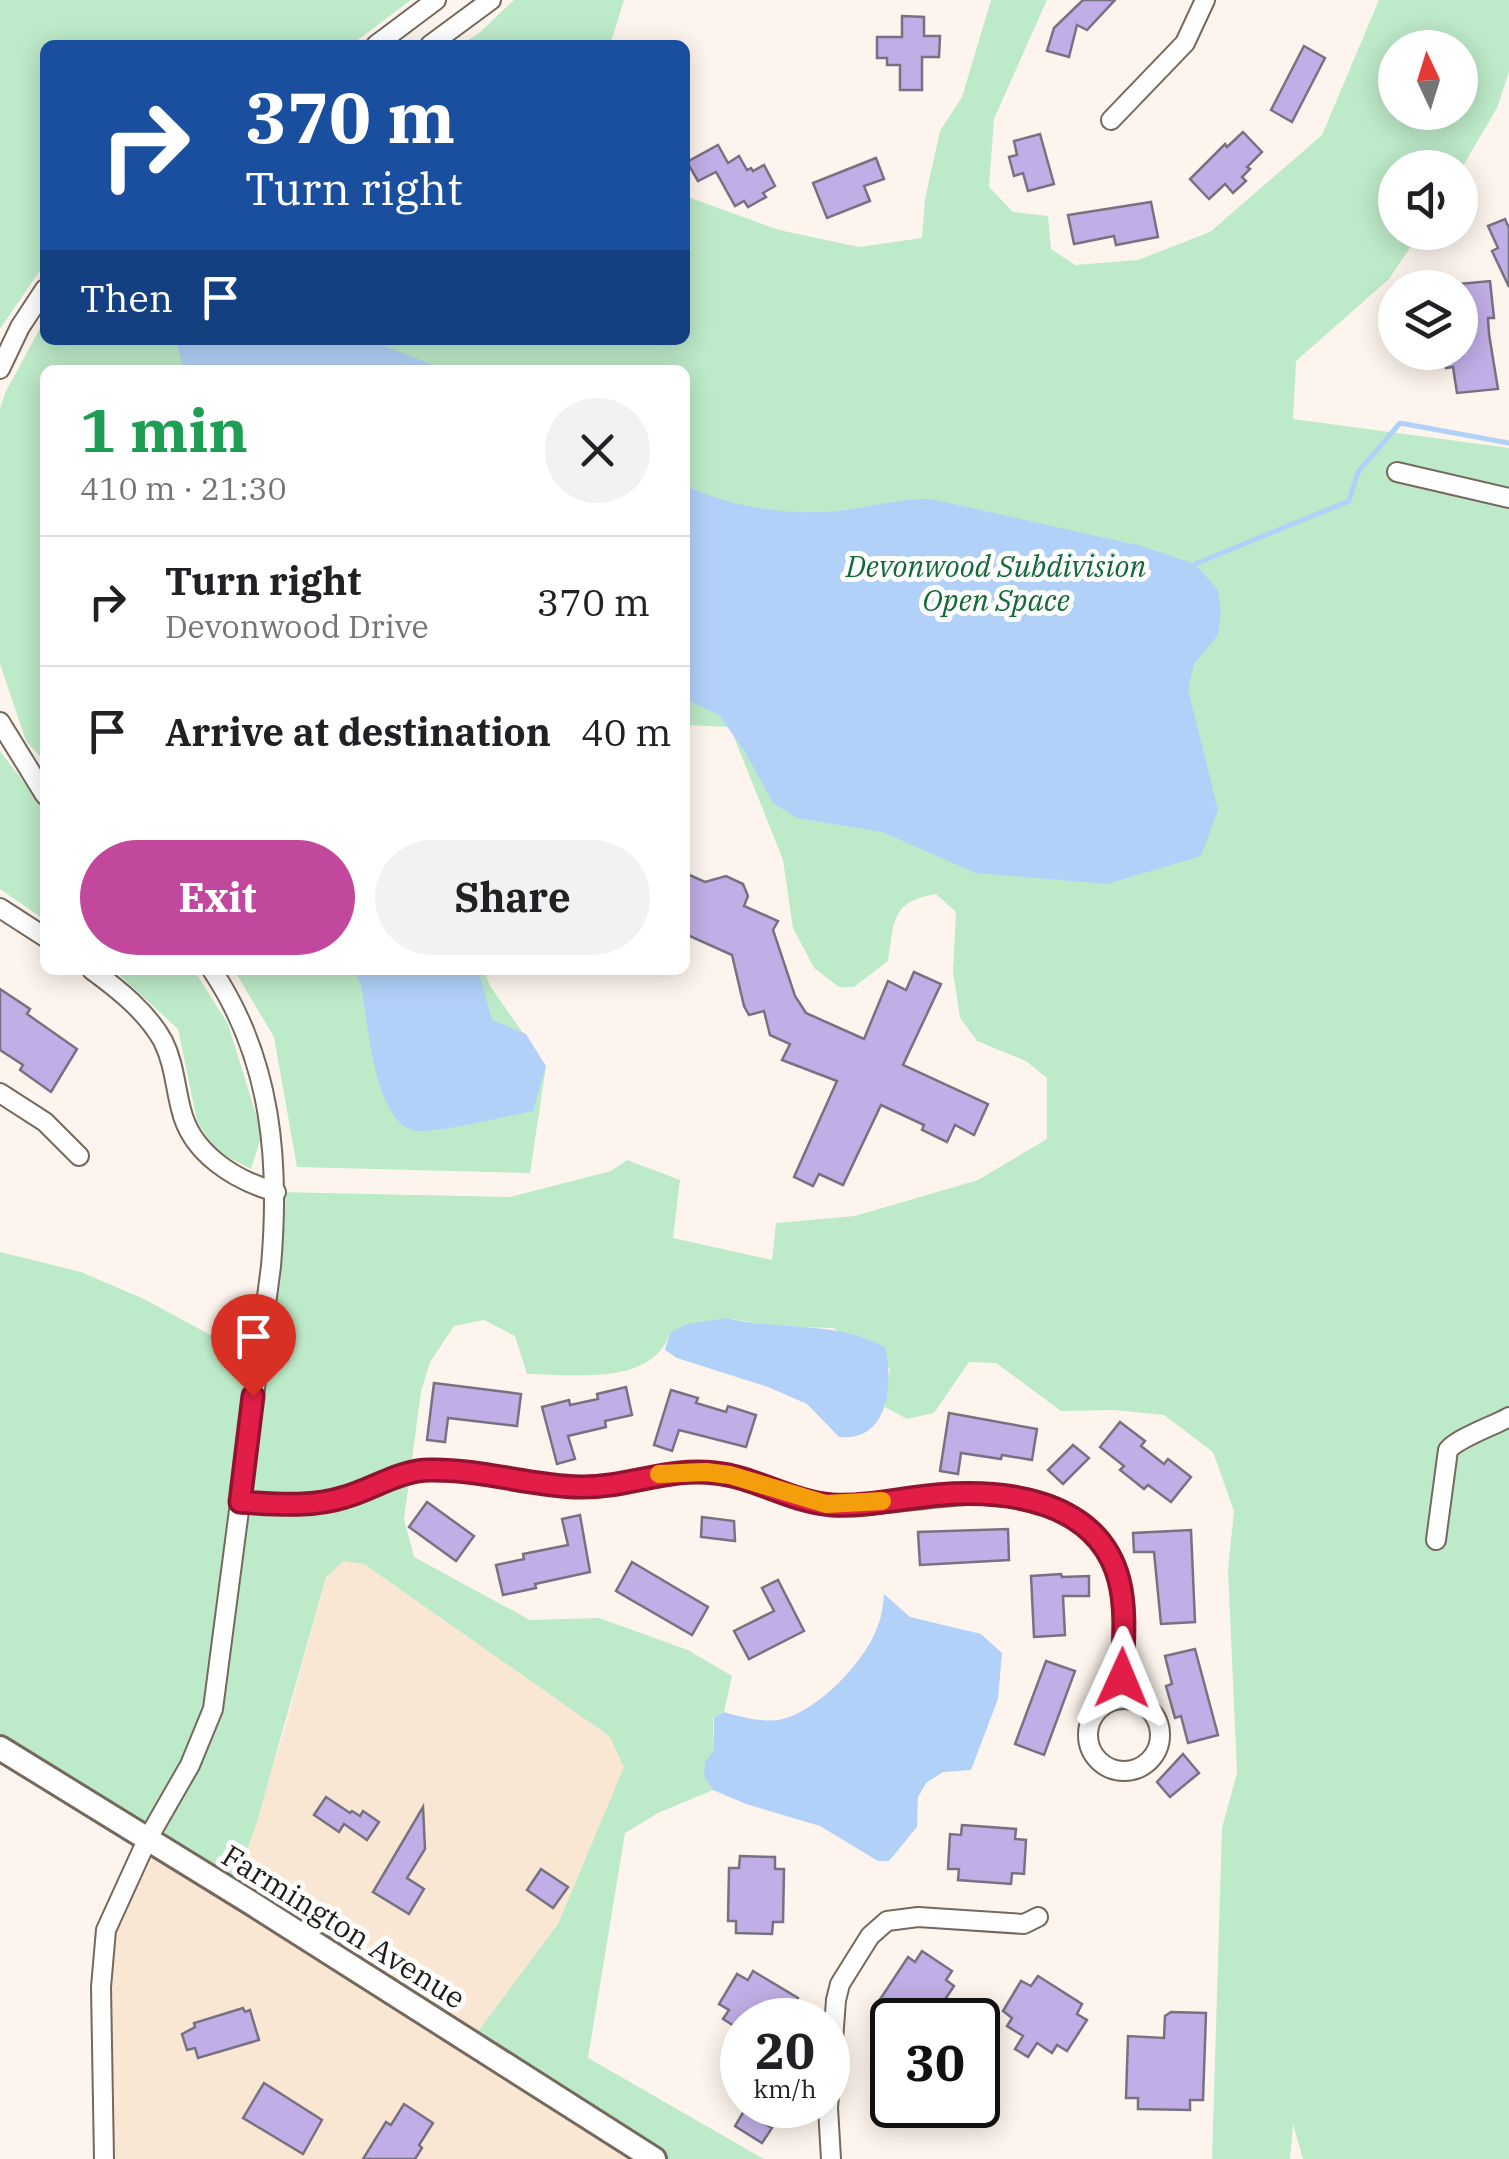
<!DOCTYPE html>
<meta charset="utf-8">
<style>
body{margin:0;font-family:"IBM Plex Serif",serif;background:#f2f2f2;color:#202124;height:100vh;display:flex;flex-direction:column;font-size:38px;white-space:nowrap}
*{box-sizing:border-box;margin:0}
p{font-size:32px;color:#757577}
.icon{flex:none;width:55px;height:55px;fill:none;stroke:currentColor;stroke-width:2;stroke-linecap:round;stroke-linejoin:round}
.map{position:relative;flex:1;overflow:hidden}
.side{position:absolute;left:40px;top:365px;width:650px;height:610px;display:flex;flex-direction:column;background:#fff;border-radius:15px;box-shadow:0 5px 25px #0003}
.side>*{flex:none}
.banner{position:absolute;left:40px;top:40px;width:650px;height:305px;border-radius:15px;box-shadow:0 5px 25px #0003;background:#1a4fa0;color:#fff;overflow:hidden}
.needle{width:65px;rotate:356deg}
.tools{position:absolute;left:1378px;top:30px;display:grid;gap:20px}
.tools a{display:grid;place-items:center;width:100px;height:100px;border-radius:50%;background:#fff;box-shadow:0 5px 25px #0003;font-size:50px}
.speed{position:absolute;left:720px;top:1998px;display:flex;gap:20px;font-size:50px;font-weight:700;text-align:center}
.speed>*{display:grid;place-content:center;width:130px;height:130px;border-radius:50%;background:#fff;box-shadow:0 5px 25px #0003;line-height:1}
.speed small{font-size:25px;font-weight:400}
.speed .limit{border:5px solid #111;border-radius:15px;background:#fff;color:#111}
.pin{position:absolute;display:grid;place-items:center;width:85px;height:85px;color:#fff;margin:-102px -42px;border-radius:50% 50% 50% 0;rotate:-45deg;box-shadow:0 0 10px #0007}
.pin .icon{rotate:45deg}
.me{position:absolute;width:110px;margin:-55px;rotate:1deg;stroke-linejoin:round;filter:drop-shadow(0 0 8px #0008)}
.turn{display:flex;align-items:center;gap:35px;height:210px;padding:0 40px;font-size:45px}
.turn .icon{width:130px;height:130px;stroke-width:2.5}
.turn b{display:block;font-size:70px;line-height:85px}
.then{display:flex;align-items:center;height:95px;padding:0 40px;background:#0003;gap:20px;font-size:38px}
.round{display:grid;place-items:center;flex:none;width:105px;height:105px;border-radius:52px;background:#f2f2f2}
.headline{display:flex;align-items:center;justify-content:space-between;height:170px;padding:0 40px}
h1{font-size:60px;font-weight:800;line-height:75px;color:#1e9e55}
.primary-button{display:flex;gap:20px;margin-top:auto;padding:20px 40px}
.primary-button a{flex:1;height:115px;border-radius:60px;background:#c1489d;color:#fff;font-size:40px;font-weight:800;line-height:115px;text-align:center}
.primary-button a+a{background:#f2f2f2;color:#202124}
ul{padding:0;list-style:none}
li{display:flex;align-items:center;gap:30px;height:130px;padding:0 40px;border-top:2px solid #e0e0e0}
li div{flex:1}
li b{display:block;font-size:38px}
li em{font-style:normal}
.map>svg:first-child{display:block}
.built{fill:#f9e6d3}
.green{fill:#bdeac8;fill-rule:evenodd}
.water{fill:#b2d1f9}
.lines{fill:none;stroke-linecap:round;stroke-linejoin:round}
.stream{stroke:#b2d1f9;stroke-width:5}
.building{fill:#c1aee6;stroke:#777281;stroke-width:2.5}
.minor-casing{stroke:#75695d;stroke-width:22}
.major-casing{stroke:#75695d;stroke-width:28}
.minor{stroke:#fff;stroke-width:18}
.major{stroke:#fff;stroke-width:22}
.route-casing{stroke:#92132f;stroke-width:25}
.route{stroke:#e11d48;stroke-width:18}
.slow{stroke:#f59e0b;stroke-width:18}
.labels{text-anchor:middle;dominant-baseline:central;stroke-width:10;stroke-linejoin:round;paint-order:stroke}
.park-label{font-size:30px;font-style:italic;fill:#136937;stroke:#fff}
.street-label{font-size:30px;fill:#211c17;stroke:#fff}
</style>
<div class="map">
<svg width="1509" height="2159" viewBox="0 0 1509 2159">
<rect width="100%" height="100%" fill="#fdf5ed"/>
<path class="built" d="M344 1561 364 1564 609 1736 624 1767 558 1924 471 2041 654 2159H104L101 1968 147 1840 233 1891 285 1728 326 1577Z"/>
<g class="green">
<path d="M0 0H411L351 45H45V263L0 329Z"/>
<path d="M514 0H624L610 45H460L478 34Z"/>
<path d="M991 0H1047L994 119 989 187 1013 212 1048 216 1051 249 1075 265 1138 260 1210 232 1322 135 1379 0H1509V72L1497 108 1460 171V168H1395V232L1420 233 1389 279 1296 361 1293 419 1509 448V2159H1303L1293 2124 1290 2159H1212L1222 1828 1237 1773 1228 1570 1234 1511 1213 1452 1164 1415 1113 1410 1061 1411 996 1363 969 1362 934 1413 907 1419 885 1407 890 1368 833 1328 773 1326 727 1318 670 1333C652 1387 573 1374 527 1374L515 1336 484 1320 454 1326 430 1362 421 1392 404 1519 414 1557 530 1620 599 1618 688 1650 732 1676 724 1712 713 1717 714 1750 704 1776 713 1790 658 1813 625 1833 588 2058 764 2159H654L471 2041 558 1924 624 1767 609 1736 364 1564 344 1561 326 1577 256 1825 232 1891 0 1748V1252L81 1272 144 1299 257 1360 276 1192 510 1197 611 1171 627 1160 680 1180 673 1238 772 1260 776 1223 855 1216 978 1180 1047 1139V1078L1026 1061 977 1041 960 1018 953 971 956 912 936 894C890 902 895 921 888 961L854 987H839L814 968 793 928 783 860 730 727 685 725V370H45V762L26 741 0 664V409L5 393 45 319V340H685V196L779 230 859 247 922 238 925 199 940 131 962 97ZM1395 48H1460V112H1395Z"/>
<path d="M0 751 45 810V920L0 889Z"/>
<path d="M114 970H194L228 1024 262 1134 251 1169 216 1151 197 1121 178 1029Z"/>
<path d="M234 970H484L490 986 546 1066 530 1173 297 1167 274 1037Z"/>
</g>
<g class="water">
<path d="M176 340H369L446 370H184Z"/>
<path d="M685 485C729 507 789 516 838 511 870 507 899 498 931 499L1141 546 1195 564 1218 590 1221 612 1218 635 1194 664 1188 689 1218 810 1201 856 1107 884 976 873 882 832 797 818 773 803 745 752 719 715 685 699Z"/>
<path d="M353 970H478L492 1020 526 1034 546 1066 533 1111C512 1115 433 1134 416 1131 373 1122 368 1021 361 984Z"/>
<path d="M727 1318C780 1331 836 1320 885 1347 894 1383 889 1442 839 1437L807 1404 768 1387 677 1358 665 1350 670 1333 687 1324Z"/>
<path d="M884 1594 910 1617 981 1634 1002 1653 998 1699 971 1770 943 1772 926 1783 918 1797 917 1827 889 1861H878L820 1826 746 1804 713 1790 704 1776 705 1762 714 1750V1717L724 1712C741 1717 760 1722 778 1720 816 1714 867 1660 878 1625 882 1616 883 1604 884 1594Z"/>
</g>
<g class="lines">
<path class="stream" d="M1195 564 1349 501 1358 472 1400 423 1509 443"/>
</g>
<g class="building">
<path d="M1083 0H1115L1087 30 1077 25 1069 57 1047 51 1054 28Z"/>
<path d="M902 16 924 17V36H940L939 57H922V90H900V65H887V58H877V37H902Z"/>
<path d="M1304 46 1325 58 1292 122 1271 110Z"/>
<path d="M1243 132 1262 152 1247 167 1250 169 1242 177 1246 181 1233 193 1225 184 1209 199 1190 179 1225 144 1227 147Z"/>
<path d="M1040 134 1054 184 1028 191 1023 173 1014 176 1009 157 1017 155 1014 141Z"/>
<path d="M718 145 728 163 739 156 747 170 751 168 753 171 764 165 775 186 763 193 766 197 748 207 744 201 735 206 716 172 698 181 687 162Z"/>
<path d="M876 158 884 179 864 186 870 201 827 218 813 183Z"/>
<path d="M1151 202 1158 237 1116 245 1114 236 1074 244 1068 215Z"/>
<path d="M1505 219 1509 228V287L1492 251 1498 248 1488 226Z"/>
<path d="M1490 281 1494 318H1488L1489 334 1498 389 1457 393 1453 367 1446 368 1444 352H1460V284Z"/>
<path d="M685 873 705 882 726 876 743 884 748 896 744 906 778 921 773 930 795 996 806 1013 864 1039 888 981 906 990 914 972 941 984 903 1065 988 1104 974 1135 955 1125 947 1142 922 1130 924 1125 881 1105 843 1185 819 1174 813 1186 794 1177 837 1081 782 1060 790 1044 770 1035 764 1011 749 1015 744 1006 732 955 685 934Z"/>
<path d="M0 989 30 1009 27 1014 77 1049 51 1092 20 1070 23 1065 0 1050Z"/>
<path d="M434 1383 521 1394 517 1426 448 1418 445 1442 427 1440Z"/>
<path d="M626 1387 632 1415 605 1421 606 1427 568 1436 575 1459 557 1464 542 1407 569 1400 570 1405 598 1399 597 1394Z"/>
<path d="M671 1390 698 1398 696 1403 726 1412 728 1406 756 1415 746 1447 679 1430 672 1451 654 1445Z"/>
<path d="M949 1413 1037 1429 1032 1460 1002 1455 1001 1459 961 1453 958 1474 940 1471Z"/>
<path d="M1120 1422 1145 1441 1141 1446 1164 1464 1168 1459 1191 1477 1171 1502 1148 1485 1144 1489 1120 1470 1124 1466 1100 1447Z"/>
<path d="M1073 1445 1089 1458 1063 1484 1048 1470Z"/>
<path d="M427 1502 474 1536 456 1561 409 1527Z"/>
<path d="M580 1515 590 1572 535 1584 536 1588 503 1595 496 1565 524 1559 523 1554 568 1545 562 1519Z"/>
<path d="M702 1517 734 1521 735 1541 701 1537Z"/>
<path d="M1008 1529 1009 1560 920 1565 918 1532Z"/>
<path d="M1191 1530 1195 1622 1161 1624 1154 1552H1134L1133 1533Z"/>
<path d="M632 1562 708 1607 692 1635 616 1591Z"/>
<path d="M1061 1574 1062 1577 1089 1576V1596H1063L1065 1635 1034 1637 1031 1576Z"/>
<path d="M778 1580 804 1631 749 1659 734 1631 774 1611 762 1588Z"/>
<path d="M1195 1649 1218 1735 1188 1743 1181 1716 1175 1718 1166 1686 1172 1684 1165 1656Z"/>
<path d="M1046 1661 1075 1671 1044 1755 1015 1744Z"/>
<path d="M1183 1754 1199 1773 1170 1797 1157 1782Z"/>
<path d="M326 1797 350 1813 352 1811 360 1816 363 1811 379 1822 367 1840 344 1824 339 1832 314 1815Z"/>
<path d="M423 1807 425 1849 407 1878 424 1889 409 1914 373 1892Z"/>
<path d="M962 1825 1016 1829 1015 1839 1026 1840 1024 1874 1012 1873 1011 1884 958 1880 959 1869H948L950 1834 961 1835Z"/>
<path d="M740 1856 775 1857V1869H784L783 1922H773L772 1934 736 1933V1921H728L729 1868H739Z"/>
<path d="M541 1869 568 1887 553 1908 527 1890Z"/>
<path d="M922 1951 952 1971 946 1980 954 1986 944 2001 956 2009 949 2020 936 2014 933 2020H879L888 2007 879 2001 908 1957 915 1962Z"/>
<path d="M753 1971 798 1998 793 2007 814 2020H742V2031L723 2019 729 2010 719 2004 737 1974 748 1980Z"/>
<path d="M1038 1976 1082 2004 1077 2014 1087 2020 1067 2051 1057 2045 1052 2053 1037 2043 1028 2057 1015 2049 1023 2036 1007 2026 1012 2018 1003 2011 1021 1981 1031 1986Z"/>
<path d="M243 2008 245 2012 250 2010 259 2040 198 2058 195 2048 187 2050 182 2034 195 2027 194 2023Z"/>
<path d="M1171 2012 1206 2013 1203 2100H1190V2110L1138 2109V2098H1126L1128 2036 1164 2038 1165 2016Z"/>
<path d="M264 2083 322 2120 303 2154 243 2118Z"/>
<path d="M404 2104 433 2123 419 2145 422 2148 415 2159H363L386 2122 391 2125Z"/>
<path d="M744 2111 772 2128 762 2143 735 2126Z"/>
</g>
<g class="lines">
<g class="minor-casing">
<g id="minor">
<path d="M376 45 436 0"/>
<path d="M430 45 491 0"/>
<path d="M1111 120 1185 43 1205 0"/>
<path d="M0 369 20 327 45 289"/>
<path d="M1397 472 1509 498"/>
<path d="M0 722 45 795"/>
<path d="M0 908 45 937"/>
<path d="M92 970C118 989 147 1012 163 1041 174 1063 175 1086 181 1109 191 1153 234 1180 276 1192"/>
<path d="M0 1093 45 1122 79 1156"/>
<path d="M239 1502C274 1504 310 1508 344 1498 370 1489 396 1472 423 1470 478 1466 532 1489 588 1487 631 1485 670 1468 715 1473 755 1477 791 1502 831 1505 914 1511 1023 1463 1093 1533 1135 1575 1124 1646 1121 1699"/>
<path d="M1436 1540 1448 1450C1458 1438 1493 1426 1509 1417"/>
<circle cx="1124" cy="1735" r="36"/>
<path d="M104 2159 101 1987 106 1930 147 1840 190 1765 213 1709 271 1266C280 1161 272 1060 212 970"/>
<path d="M831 2159 828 2108 836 2000 840 1984 870 1936 887 1921 918 1917 1024 1924 1038 1917"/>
</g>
</g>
<g class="major-casing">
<path id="major" d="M0 1748 253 1904 654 2159"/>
</g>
<use href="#minor" class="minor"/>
<use href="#major" class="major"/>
</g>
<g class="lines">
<g class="route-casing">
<path id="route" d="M253 1396 240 1502C275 1504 310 1508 345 1497 373 1489 400 1470 430 1470 481 1469 530 1486 580 1487 626 1488 669 1467 715 1473 755 1477 791 1502 832 1505 867 1507 902 1498 937 1495 1006 1489 1098 1500 1119 1580 1127 1611 1123 1646 1122 1678"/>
</g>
<use href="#route" class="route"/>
<path class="slow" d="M659 1474 706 1472 730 1475 826 1504 882 1501"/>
</g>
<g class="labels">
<g class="park-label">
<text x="996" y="565">Devonwood Subdivision<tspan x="996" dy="34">Open Space</tspan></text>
</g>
<g class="street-label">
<text transform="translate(344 1926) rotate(32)">Farmington Avenue</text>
</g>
</g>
</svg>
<div class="tools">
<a><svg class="needle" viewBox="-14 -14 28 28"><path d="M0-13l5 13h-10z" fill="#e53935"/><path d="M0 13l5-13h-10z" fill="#757577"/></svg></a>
<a><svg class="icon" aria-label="sound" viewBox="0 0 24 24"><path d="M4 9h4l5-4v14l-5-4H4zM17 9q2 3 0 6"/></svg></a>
<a><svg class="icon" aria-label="layers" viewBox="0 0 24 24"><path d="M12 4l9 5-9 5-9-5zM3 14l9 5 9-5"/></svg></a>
</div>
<div class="speed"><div>20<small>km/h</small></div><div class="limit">30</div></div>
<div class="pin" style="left:253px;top:1396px;background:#d93025"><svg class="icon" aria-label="arrive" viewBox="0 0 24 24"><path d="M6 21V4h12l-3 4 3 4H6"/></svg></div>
<svg class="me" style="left:1122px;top:1678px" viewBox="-20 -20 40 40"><path d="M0-17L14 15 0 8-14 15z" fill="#e11d48" stroke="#fff" stroke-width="4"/></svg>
<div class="banner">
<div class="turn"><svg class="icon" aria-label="right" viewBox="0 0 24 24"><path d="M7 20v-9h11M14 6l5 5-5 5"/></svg><div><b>370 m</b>Turn right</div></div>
<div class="then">Then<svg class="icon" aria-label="arrive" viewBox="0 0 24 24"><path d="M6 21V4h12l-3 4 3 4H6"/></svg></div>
</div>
<section class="side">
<div class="headline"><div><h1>1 min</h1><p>410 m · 21:30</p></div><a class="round"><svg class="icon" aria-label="close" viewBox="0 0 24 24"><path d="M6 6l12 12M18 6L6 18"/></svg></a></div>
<ul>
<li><svg class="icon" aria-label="right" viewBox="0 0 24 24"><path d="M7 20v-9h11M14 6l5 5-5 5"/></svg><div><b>Turn right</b><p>Devonwood Drive</p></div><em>370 m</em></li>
<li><svg class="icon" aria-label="arrive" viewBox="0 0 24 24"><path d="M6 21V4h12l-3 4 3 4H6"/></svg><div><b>Arrive at destination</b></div><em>40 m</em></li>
</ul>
<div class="primary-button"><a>Exit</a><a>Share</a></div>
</section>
</div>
